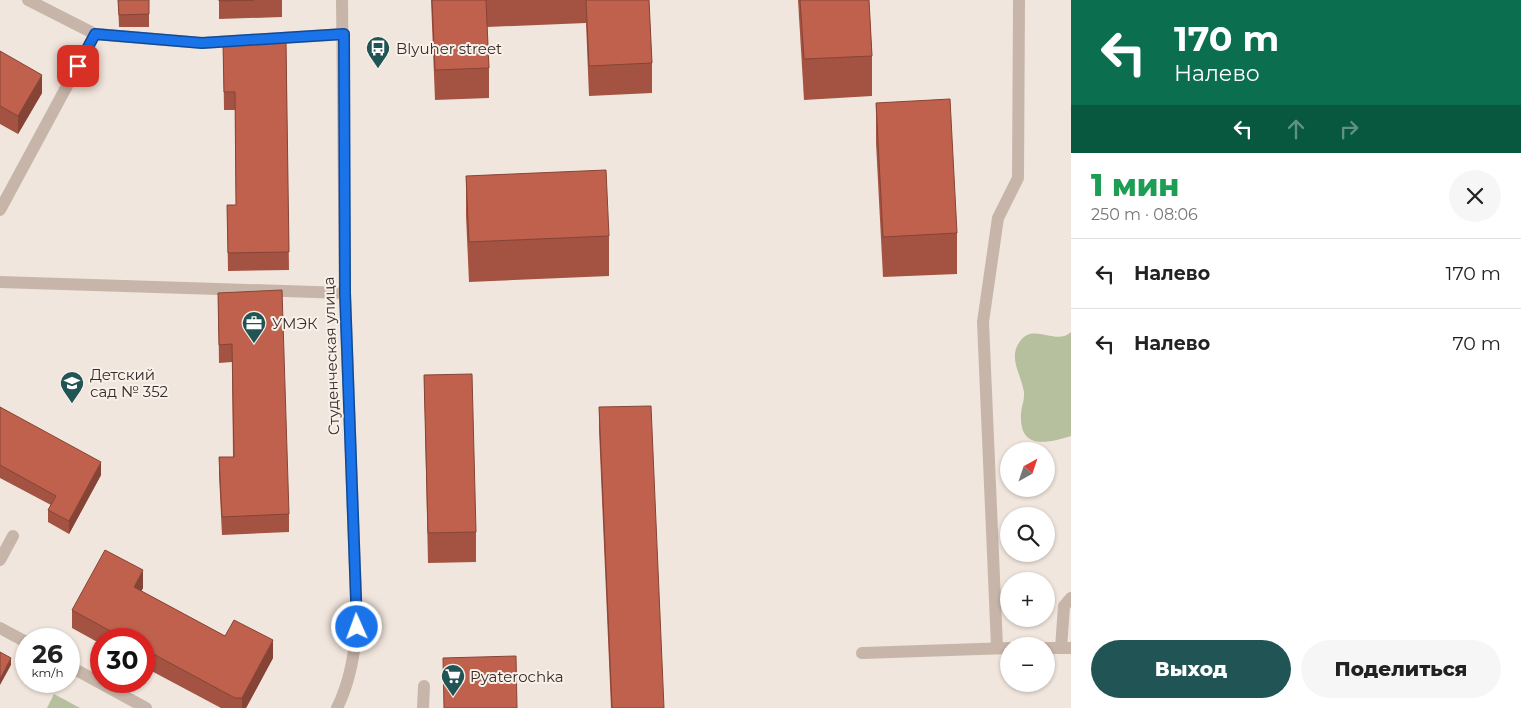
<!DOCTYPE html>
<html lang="ru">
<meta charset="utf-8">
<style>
body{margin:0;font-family:Montserrat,sans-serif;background:#f6f6f6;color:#222;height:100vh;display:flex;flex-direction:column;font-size:19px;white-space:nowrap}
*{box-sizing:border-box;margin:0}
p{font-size:16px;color:#767676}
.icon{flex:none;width:28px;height:28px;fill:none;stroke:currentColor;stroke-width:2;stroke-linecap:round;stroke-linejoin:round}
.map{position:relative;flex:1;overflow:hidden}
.drawer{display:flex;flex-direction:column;background:#fff;width:450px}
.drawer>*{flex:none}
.hud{background:#0b6e4f;color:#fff;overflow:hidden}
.needle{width:32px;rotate:40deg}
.buttons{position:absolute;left:1000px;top:442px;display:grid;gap:10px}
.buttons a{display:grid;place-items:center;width:55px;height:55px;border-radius:50%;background:#fff;box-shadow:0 1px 4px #0004;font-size:25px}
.speed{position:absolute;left:15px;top:628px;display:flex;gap:10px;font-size:25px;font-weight:700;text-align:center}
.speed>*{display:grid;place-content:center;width:65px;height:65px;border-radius:50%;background:#fff;box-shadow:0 1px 4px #0004;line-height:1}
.speed small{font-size:12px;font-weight:400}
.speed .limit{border:8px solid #d22;background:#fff;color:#111}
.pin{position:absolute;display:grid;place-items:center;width:42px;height:42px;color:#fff;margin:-21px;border-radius:10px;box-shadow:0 2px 8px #0006}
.me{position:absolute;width:55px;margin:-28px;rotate:358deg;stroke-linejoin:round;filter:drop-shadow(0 0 4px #0008)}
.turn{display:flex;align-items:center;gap:18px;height:105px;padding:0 20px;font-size:22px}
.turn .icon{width:65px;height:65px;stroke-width:2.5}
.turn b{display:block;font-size:35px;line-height:42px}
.lanes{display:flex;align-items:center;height:48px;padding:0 20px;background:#0003;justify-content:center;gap:25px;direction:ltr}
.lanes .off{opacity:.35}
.round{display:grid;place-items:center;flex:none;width:52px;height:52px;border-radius:26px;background:#f6f6f6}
.head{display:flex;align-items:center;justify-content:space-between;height:85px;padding:0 20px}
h1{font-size:30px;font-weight:800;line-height:38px;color:#1e9e55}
.action{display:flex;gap:10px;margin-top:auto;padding:10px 20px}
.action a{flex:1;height:58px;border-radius:30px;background:#215555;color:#fff;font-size:20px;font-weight:800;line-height:58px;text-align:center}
.action a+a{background:#f6f6f6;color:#222}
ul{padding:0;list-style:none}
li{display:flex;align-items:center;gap:15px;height:70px;padding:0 20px;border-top:1px solid #e0e0e0}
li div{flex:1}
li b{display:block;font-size:19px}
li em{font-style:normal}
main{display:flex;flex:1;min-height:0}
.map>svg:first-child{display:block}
.green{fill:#b6bf9e}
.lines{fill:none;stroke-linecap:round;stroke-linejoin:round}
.lane{stroke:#c8b5a9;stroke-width:12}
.street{stroke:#c8b5a9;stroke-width:12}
.wall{fill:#a45342}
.shaded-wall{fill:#864436}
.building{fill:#bf614d;stroke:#864436}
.route-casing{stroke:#114b97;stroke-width:12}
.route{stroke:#1a73e8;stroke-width:9}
.labels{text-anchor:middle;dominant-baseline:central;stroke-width:4;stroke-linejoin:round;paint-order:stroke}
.poi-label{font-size:15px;fill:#362c29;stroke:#f9f0e9;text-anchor:start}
.street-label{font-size:15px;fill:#362c29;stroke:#f9f0e9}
</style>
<main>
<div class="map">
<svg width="1071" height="708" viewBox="0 0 1071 708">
<rect width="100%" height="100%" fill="#f1e6dd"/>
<g class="green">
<path d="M1071 332V436C1051 442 1021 451 1021 418 1020 409 1025 401 1024 392 1021 374 1007 357 1021 340 1034 323 1057 346 1071 332Z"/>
<path d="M54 694 80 708H47Z"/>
</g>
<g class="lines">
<g class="lane">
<path d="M28 0 95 34 202 43 344 34"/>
<path d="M0 210 95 34"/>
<path d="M0 282 345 293"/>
<path d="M0 560 13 536"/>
<path d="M997 647 983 322 998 218 1018 178 1019 0"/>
<path d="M1046 648H1071"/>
<path d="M1061 648 1064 606 1071 598"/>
<path d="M862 653 1009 648"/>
<path d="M423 708 424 686"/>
</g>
<g class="street">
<path d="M0 628 26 642"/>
<path d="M69 666 146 708"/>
<path d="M337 708C350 682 354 655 357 627L345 293 342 0"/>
</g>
</g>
<g class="wall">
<path d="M118 0H149V27H119Z"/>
<path d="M219 0H282V17L219 19Z"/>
<path d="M431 0H649L652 63V93L589 96 586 23 487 27 489 68V98L435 100Z"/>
<path d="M798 0H869L872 56V96L804 100Z"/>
<path d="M286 42 289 270 228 271 227 205H236L235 110H224L223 43Z"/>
<path d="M0 51 42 93 18 134 0 124Z"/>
<path d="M876 103 957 233V274L883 277 876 143Z"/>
<path d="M466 176 609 236V276L469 282 466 216Z"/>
<path d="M218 293 289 514V532L222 535 219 475V457H233L232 362 219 363Z"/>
<path d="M424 375 476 532V562L428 563Z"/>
<path d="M0 407 101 475 69 534 48 522V510L51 505 0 478Z"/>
<path d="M599 407 664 708H611L599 430Z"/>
<path d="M143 588 141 591 225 636 273 658 246 708H221L144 667V639H101V644L72 628V610Z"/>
</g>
<g class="shaded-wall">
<path d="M42 75V93L18 134V116Z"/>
<path d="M101 462V475L69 534V521Z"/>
<path d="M143 570V588L134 605V587Z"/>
<path d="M273 640V658L246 708H242V698Z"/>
<path d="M11 658V665L0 685V679Z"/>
</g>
<g class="building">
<path d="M118 0H149V14L119 15Z"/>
<path d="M219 0H254L219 1Z"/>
<path d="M432 0H486L489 68 435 70Z"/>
<path d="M586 0H649L652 63 589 66Z"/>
<path d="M800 0H869L872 56 804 59Z"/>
<path d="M286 42 289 252 228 253 227 205H236L235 92H224L223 43Z"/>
<path d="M0 51 42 75 18 116 0 106Z"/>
<path d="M950 99 957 233 883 237 876 103Z"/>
<path d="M606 170 609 236 469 242 466 176Z"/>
<path d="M282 290 289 514 222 517 219 457H234L232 344 219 345 218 293Z"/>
<path d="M472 374 476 532 428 533 424 375Z"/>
<path d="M651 406 664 708H612L599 407Z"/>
<path d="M0 407 101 462 69 521 48 510 56 496 0 465Z"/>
<path d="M105 550 143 570 134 587 225 636 234 620 273 640 242 698H235L144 649V639H125L72 610Z"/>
<path d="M0 652 11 658 0 679Z"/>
<path d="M516 656 517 708H444L443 658Z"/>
</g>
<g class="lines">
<g class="route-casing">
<path id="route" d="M78 66 95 34 202 43 344 34 345 293 357 627"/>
</g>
<use href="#route" class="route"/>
</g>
<defs>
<g id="bus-pin" transform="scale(1.25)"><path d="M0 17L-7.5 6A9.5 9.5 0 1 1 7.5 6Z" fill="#215555" stroke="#f9f0e9"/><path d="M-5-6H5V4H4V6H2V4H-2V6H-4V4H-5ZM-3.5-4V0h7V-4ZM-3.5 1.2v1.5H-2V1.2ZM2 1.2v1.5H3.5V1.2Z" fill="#fff"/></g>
<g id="office-pin" transform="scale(1.25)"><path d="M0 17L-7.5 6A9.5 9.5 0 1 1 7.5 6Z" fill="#215555" stroke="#f9f0e9"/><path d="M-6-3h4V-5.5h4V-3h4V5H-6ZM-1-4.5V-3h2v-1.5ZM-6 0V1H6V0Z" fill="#fff"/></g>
<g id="school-pin" transform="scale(1.25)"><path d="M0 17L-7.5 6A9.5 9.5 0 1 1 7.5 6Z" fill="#215555" stroke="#f9f0e9"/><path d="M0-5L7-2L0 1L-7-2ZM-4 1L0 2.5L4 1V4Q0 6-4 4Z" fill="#fff"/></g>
<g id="supermarket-pin" transform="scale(1.25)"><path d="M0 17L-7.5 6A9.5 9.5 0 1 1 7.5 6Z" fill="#215555" stroke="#f9f0e9"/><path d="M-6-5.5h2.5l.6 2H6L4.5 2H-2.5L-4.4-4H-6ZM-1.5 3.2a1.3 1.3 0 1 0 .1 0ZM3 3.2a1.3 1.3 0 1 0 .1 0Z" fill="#fff"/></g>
</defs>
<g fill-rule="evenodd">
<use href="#bus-pin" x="378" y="48"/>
<use href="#office-pin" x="254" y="323"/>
<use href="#school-pin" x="72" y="383"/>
<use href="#supermarket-pin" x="453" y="676"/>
</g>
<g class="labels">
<g class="poi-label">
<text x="396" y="48">Blyuher street</text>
<text x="272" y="323">УМЭК</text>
<text x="90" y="374">Детский<tspan x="90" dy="17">сад № 352</tspan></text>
<text x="470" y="676">Pyaterochka</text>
</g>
<g class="street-label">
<text transform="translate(331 356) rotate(-92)">Студенческая улица</text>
</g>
</g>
</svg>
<div class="buttons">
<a><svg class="needle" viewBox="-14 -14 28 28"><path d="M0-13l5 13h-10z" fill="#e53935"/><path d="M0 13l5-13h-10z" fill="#767676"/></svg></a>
<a><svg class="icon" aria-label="search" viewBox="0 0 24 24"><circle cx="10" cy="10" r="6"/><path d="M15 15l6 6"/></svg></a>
<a>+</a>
<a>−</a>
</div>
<div class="speed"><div>26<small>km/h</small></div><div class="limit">30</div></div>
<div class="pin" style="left:78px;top:66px;background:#d93025"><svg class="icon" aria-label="arrive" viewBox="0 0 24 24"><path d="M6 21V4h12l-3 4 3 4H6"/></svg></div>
<svg class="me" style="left:357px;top:627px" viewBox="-20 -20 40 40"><circle r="17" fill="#1a73e8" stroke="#fff" stroke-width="3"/><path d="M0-11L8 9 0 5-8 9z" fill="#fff"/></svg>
</div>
<section class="drawer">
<div class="hud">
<div class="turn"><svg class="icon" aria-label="left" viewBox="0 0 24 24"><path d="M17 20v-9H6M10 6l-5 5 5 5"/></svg><div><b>170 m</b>Налево</div></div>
<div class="lanes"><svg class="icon" aria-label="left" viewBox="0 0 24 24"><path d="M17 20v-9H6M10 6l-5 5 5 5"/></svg><svg class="icon off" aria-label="ahead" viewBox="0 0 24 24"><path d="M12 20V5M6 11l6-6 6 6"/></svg><svg class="icon off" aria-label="right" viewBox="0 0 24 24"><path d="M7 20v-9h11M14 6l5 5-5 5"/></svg></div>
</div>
<div class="head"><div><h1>1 мин</h1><p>250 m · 08:06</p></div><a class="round"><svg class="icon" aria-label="close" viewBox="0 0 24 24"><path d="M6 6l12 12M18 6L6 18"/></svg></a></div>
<ul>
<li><svg class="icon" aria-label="left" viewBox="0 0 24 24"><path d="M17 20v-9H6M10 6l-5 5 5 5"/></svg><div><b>Налево</b></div><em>170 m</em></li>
<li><svg class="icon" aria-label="left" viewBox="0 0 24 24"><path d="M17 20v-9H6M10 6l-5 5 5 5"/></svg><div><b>Налево</b></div><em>70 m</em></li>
</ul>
<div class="action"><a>Выход</a><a>Поделиться</a></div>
</section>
</main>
